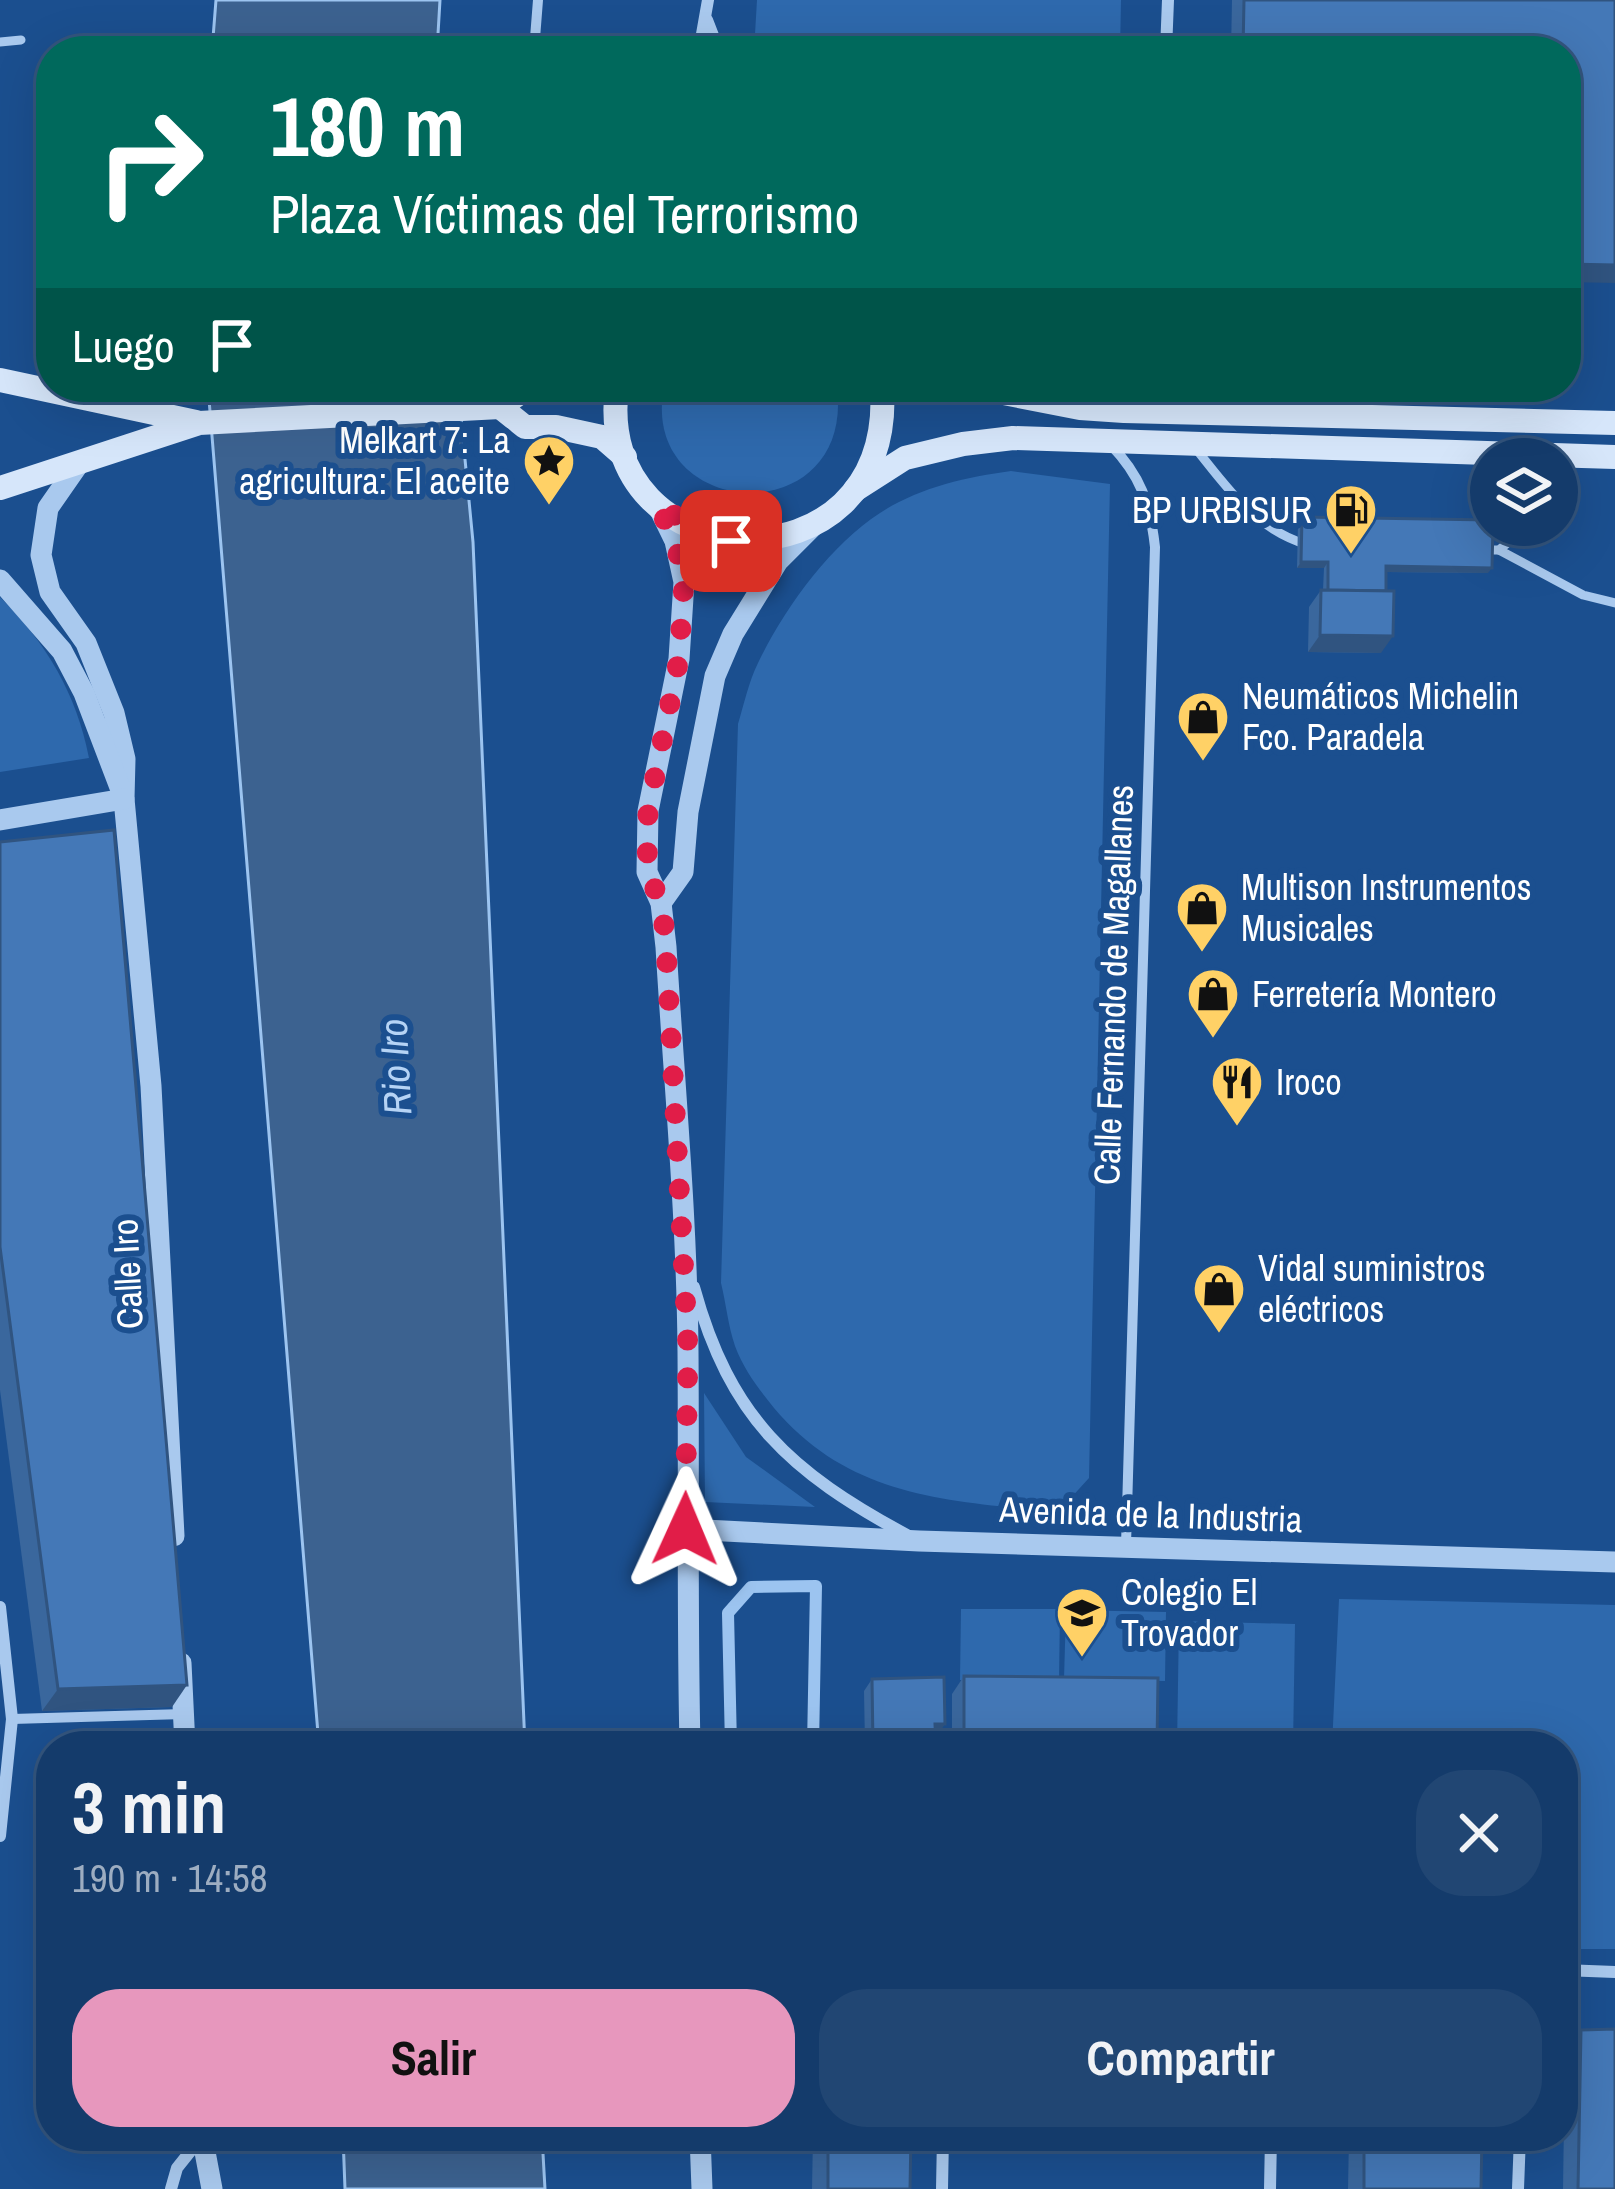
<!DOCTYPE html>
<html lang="es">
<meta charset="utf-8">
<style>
body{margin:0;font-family:"Archivo Narrow",sans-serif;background:#214673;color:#f1f3f6;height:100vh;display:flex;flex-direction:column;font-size:45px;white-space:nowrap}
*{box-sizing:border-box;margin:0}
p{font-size:39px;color:#9dadc1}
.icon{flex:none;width:66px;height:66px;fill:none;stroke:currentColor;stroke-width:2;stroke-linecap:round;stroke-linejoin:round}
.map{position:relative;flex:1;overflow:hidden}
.sheet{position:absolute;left:36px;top:1731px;width:1542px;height:420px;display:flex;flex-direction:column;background:#143b6b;border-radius:48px;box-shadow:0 12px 48px #0002,0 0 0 3px #33557e}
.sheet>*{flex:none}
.hud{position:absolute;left:36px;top:36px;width:1545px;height:366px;border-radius:48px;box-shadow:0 12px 48px #0002,0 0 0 3px #33557e;background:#00695c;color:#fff;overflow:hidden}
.tools{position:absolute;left:1470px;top:438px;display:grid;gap:24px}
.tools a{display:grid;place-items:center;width:108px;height:108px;border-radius:50%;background:#143b6b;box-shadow:0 12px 48px #0002,0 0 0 3px #33557e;font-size:60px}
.pin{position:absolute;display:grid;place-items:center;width:102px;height:102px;color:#fff;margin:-51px;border-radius:24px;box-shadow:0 6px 18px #0006}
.me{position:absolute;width:132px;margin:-66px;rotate:1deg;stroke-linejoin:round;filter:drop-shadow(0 0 9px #0008)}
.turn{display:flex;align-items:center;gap:42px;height:252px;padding:0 36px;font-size:54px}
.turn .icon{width:156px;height:156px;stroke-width:2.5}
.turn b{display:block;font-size:84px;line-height:102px}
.then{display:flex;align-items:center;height:114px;padding:0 36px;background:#0003;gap:24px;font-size:45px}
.round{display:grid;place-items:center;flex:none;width:126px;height:126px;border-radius:48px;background:#214673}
.overview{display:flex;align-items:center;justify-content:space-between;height:204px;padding:0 36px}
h1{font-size:72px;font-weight:800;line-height:90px}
.action{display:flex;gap:24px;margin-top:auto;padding:24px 36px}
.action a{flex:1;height:138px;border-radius:48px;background:#e797bd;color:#111;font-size:48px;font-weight:800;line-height:138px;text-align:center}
.action a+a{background:#214673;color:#f1f3f6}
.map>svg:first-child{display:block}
.green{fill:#2e69ad}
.water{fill:#3c6290;stroke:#9cc4f0;stroke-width:3}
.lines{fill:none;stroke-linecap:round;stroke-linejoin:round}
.stream{stroke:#9cc4f0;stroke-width:12}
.service{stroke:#a9c9ee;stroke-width:9}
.pedestrian{stroke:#a9c9ee;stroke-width:10}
.minor{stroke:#a9c9ee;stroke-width:12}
.tertiary{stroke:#a9c9ee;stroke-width:21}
.secondary{stroke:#d6e6fa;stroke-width:24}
.wall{fill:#3a679d}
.shaded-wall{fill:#305480}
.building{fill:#4478b7;stroke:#305480;stroke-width:3}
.route{stroke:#e11d48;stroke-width:21;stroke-dasharray:0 37.8}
.labels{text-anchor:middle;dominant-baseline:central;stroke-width:12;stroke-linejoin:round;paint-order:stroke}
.poi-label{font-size:36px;fill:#fff;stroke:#1b4f8f;text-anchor:start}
.street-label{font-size:36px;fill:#fff;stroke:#1b4f8f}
.water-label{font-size:39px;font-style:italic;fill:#b5d3f5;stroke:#1b4f8f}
</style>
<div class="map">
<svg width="1615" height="2189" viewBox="0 0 1615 2189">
<rect width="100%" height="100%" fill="#1b4f8f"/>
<g class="green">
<path d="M757 0H1121L1120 51H754Z"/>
<path d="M664 387H837C855 534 638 522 664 387Z"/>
<path d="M1011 471 1110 484 1089 1478 1058 1512C948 1501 850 1498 774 1408 758 1388 744 1370 735 1346 728 1326 726 1303 721 1283L738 724C744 704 749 681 758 663 784 609 830 545 880 513 918 488 966 477 1011 471Z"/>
<path d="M0 597C47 644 76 693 89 758L0 772Z"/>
<path d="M704 1393 746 1457 815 1507 705 1502Z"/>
<path d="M1339 1599 1615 1605V1949H1563V1746H1332Z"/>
<path d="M961 1609H1060L1059 1682 960 1680Z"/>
<path d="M1066 1610 1166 1612 1165 1681 1064 1679Z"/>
<path d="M1179 1621 1295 1624 1293 1746H1177Z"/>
</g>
<g class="water">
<path d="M216 0H440L437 51H212Z"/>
<path d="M208 387H458L473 542 525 1746H319Z"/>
<path d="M343 2136H542L545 2189H345Z"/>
</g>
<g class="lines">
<path class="stream" d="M731 1746 728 1613 751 1587 816 1586 813 1746"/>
<g class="service">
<path d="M0 42 21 40"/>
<path d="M1196 449C1229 490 1255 529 1308 545"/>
<path d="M1480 550H1499L1529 525"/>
<path d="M1499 550 1583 595 1615 603"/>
</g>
<g class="pedestrian">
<path d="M534 51 538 0"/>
<path d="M1110 444C1141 476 1150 503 1155 547L1126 1545"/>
<path d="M12 1719 184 1714"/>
</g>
<g class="minor">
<path d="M707 20 719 51"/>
<path d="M699 51 708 0"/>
<path d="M1166 51 1168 0"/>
<path d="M1124 410 1141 387"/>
<path d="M694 1287C730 1418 790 1472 907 1535"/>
<path d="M0 1607 12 1719 0 1836"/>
<path d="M1563 1970 1615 1972"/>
<path d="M171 2189 177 2168 201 2138"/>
<path d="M942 2189 943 2136"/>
<path d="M1270 2189 1271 2136"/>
<path d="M1518 2189 1520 2136"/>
</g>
<g class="tertiary">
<path d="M80 462 48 508 41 555 50 592 86 643 114 713 125 759 124 799 151 1086 174 1536"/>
<path d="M657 504 675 541 684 582 679 659 648 811 647 872 661 903 666 947C674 1081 687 1217 688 1351 689 1483 687 1614 690 1746"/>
<path d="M0 580 62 651 84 693 121 790"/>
<path d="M0 820 124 799"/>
<path d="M661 903 683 872 688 812 715 676 733 634 778 561 813 526"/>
<path d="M685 1529 919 1541 1615 1562"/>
<path d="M181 1663 185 1746"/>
<path d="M202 2136 212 2189"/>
<path d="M700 2136 702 2189"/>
</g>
<g class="secondary">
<path d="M0 380 196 422"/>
<path d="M617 387C591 580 896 599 882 387"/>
<path d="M973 387 1080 408 1124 411 1615 423"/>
<path d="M500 407 525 427H556L602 437 625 457"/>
<path d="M500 407 528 387"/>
<path d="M0 488 199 423 500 407"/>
<path d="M855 490 905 458 963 444 1013 438 1615 457"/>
</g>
</g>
<g class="wall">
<path d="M1232 0H1615L1566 51H1231Z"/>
<path d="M1302 517 1488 573 1386 572 1381 653 1308 652 1309 607 1321 590H1323L1324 568H1297L1298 523Z"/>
<path d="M0 842 172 1707 42 1711 0 1390Z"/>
<path d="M964 1676 1157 1746H952V1694Z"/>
<path d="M872 1679 945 1724 935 1736 936 1746H865L864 1691Z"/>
<path d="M1581 2030 1615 2189H1563L1565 2052Z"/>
<path d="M813 2136H911L910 2189H812Z"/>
<path d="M1349 2136H1482L1481 2189H1348Z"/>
</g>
<g class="shaded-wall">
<path d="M1566 264 1615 265V283L1566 282Z"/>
<path d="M1301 562H1328L1324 568H1297Z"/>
<path d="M1386 566 1492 568 1488 573 1382 572Z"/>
<path d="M1320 635 1393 636 1381 653 1308 652Z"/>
<path d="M187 1685 172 1707 42 1711 58 1689Z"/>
<path d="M935 1724H945L937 1736H927Z"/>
</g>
<g class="building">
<path d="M1244 0H1615V265L1566 264V51H1243Z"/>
<path d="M1302 517 1491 520V525H1493L1492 568 1386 566V591L1328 590V562H1301Z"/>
<path d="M1321 590 1394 591 1393 636 1320 635Z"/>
<path d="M114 830 187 1685 58 1689 0 1247V842Z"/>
<path d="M964 1676 1158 1678 1157 1746H964Z"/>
<path d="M944 1677 945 1724H935L936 1746H873L872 1679Z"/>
<path d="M1615 2029V2189H1578L1581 2030Z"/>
<path d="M828 2136H911L910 2189H828Z"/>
<path d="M1364 2136H1482L1481 2189H1364Z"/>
</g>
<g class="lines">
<path class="route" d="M685 1529 688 1348 666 947 662 904 647 872 648 811 679 659 684 581 675 541 657 504 704 534 731 541"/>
</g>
<defs>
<g id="sight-pin" transform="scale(2.7)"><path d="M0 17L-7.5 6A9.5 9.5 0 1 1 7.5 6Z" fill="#ffd166" stroke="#1b4f8f"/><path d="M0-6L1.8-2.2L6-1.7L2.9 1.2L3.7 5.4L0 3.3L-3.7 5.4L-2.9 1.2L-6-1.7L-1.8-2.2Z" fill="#111"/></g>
<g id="fuel-pin" transform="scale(2.7)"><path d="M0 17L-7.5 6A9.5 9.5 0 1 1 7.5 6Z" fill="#ffd166" stroke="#1b4f8f"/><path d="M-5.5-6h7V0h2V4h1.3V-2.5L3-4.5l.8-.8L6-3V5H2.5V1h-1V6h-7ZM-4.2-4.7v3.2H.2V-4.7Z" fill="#111"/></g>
<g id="shop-pin" transform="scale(2.7)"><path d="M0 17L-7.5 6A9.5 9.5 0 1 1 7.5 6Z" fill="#ffd166" stroke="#1b4f8f"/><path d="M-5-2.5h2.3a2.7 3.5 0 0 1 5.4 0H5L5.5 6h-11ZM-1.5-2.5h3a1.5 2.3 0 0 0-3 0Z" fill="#111"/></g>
<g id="restaurant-pin" transform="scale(2.7)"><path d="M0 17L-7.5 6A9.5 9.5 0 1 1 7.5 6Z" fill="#ffd166" stroke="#1b4f8f"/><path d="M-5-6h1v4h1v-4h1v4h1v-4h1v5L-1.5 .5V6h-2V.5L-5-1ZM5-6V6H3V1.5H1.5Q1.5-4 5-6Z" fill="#111"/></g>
<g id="school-pin" transform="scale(2.7)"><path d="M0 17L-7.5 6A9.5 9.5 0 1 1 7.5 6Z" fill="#ffd166" stroke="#1b4f8f"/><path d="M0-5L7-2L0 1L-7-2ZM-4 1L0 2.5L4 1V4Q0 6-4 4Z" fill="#111"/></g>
</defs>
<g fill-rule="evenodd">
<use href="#sight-pin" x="549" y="461"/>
<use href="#fuel-pin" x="1351" y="510"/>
<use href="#shop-pin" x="1203" y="717"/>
<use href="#shop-pin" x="1202" y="908"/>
<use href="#shop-pin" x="1213" y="994"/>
<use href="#restaurant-pin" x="1237" y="1082"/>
<use href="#shop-pin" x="1219" y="1289"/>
<use href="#school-pin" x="1082" y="1613"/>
</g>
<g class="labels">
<g class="poi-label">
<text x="510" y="440" text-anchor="end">Melkart 7: La<tspan x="510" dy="41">agricultura: El aceite</tspan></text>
<text x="1312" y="510" text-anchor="end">BP URBISUR</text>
<text x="1242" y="696">Neumáticos Michelin<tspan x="1242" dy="41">Fco. Paradela</tspan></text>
<text x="1241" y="887">Multison Instrumentos<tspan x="1241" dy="41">Musicales</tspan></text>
<text x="1252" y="994">Ferretería Montero</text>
<text x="1276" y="1082">Iroco</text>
<text x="1258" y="1268">Vidal suministros<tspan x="1258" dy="41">eléctricos</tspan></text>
<text x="1121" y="1592">Colegio El<tspan x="1121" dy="41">Trovador</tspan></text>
</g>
<g class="street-label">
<text transform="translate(1113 985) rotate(-88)">Calle Fernando de Magallanes</text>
<text transform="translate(127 1274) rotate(-93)">Calle Iro</text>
<text transform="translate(1151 1514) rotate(2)">Avenida de la Industria</text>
</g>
<g class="water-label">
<text transform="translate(395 1067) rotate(-93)">Rio Iro</text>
</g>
</g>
</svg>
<div class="tools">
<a><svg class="icon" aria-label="layers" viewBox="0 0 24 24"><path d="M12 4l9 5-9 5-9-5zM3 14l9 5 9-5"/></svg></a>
</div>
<div class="pin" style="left:731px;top:541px;background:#d93025"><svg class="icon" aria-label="arrive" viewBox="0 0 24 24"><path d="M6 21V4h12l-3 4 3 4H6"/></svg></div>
<svg class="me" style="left:685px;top:1529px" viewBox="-20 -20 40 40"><path d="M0-17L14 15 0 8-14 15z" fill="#e11d48" stroke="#fff" stroke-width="4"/></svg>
<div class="hud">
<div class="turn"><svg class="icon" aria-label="right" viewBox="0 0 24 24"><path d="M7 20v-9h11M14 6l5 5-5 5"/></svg><div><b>180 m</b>Plaza Víctimas del Terrorismo</div></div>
<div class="then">Luego<svg class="icon" aria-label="arrive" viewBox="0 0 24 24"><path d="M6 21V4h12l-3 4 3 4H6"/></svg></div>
</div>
<section class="sheet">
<div class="overview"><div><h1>3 min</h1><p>190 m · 14:58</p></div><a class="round"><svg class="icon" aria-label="close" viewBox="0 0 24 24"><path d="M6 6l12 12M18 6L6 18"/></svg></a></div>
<div class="action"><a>Salir</a><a>Compartir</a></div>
</section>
</div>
